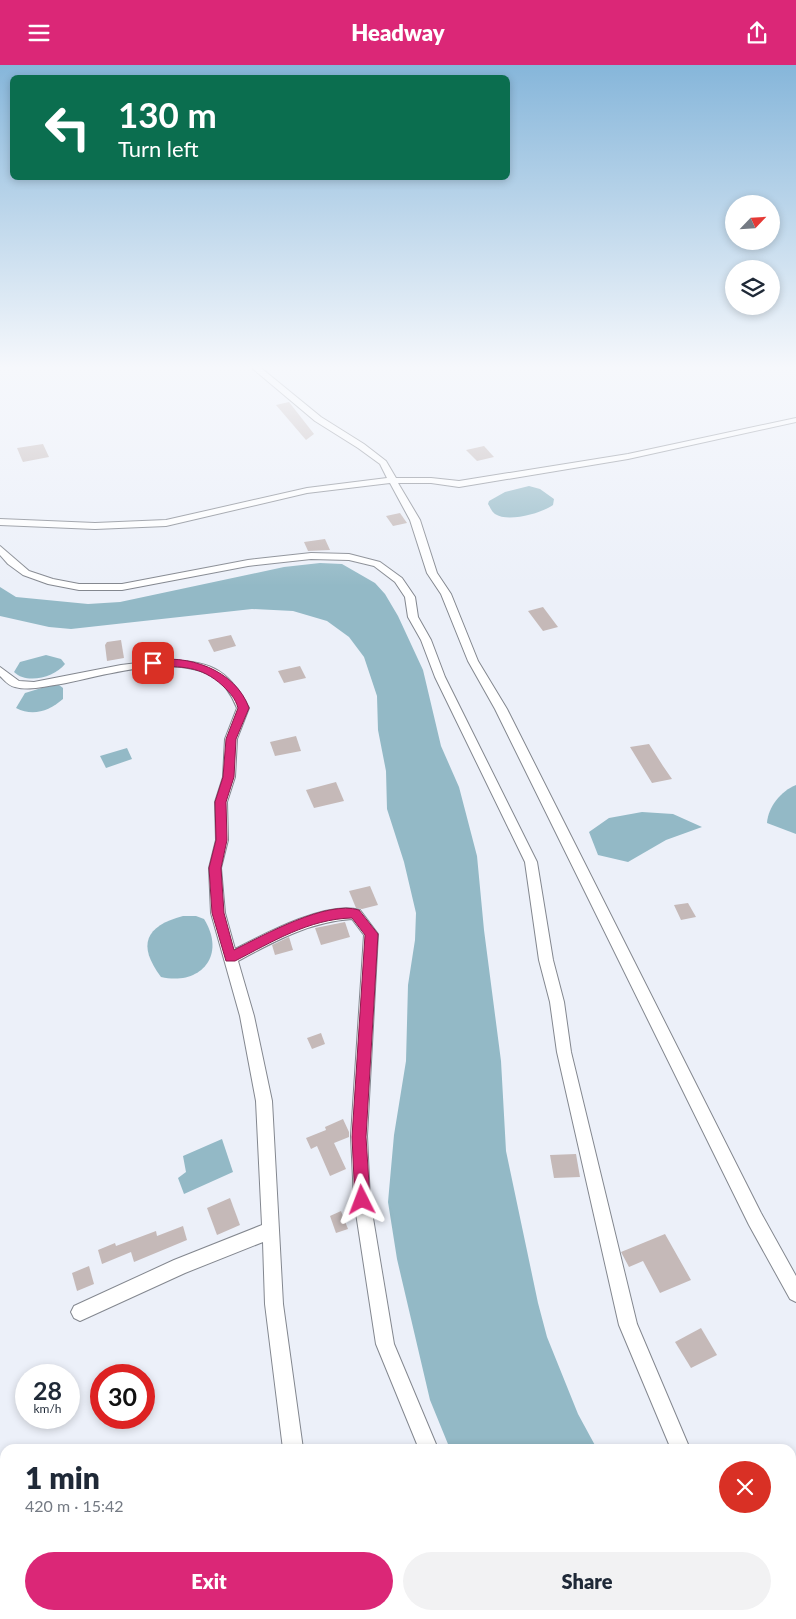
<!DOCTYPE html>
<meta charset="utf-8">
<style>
body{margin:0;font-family:Lato,sans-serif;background:#f2f2f3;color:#1f2937;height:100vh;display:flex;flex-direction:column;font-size:19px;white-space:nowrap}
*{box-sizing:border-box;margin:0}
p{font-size:16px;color:#747a83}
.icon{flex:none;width:28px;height:28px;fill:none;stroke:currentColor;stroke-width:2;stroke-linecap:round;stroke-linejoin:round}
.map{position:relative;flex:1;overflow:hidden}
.side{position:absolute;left:0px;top:1379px;width:796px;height:176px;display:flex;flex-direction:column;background:#fff;border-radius:15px 15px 0 0;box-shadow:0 2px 8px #0003}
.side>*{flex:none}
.hud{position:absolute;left:10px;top:10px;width:500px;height:105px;border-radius:8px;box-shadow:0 2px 8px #0003;background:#0b6e4f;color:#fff;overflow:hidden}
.needle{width:32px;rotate:65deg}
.tools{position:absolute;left:725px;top:130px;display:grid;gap:10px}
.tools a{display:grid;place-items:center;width:55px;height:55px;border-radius:50%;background:#fff;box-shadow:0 2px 8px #0003;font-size:25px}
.speed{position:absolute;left:15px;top:1299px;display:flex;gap:10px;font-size:25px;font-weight:700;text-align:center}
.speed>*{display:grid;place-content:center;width:65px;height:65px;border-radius:50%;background:#fff;box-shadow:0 2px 8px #0003;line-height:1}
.speed small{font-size:12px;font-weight:400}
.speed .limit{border:8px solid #d22;background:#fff;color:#111}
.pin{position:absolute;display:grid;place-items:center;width:42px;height:42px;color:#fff;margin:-21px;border-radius:10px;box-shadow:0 2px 8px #0006}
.me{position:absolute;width:55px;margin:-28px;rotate:357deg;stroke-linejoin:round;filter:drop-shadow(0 0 4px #0008)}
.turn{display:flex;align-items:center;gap:18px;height:105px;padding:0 25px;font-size:22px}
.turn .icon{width:65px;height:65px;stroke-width:2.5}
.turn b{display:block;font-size:35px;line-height:42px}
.round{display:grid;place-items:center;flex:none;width:52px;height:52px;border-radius:26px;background:#f2f2f3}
.headline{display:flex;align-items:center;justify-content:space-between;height:85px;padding:0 25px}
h1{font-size:30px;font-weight:800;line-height:38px}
.action{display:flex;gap:10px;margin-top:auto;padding:10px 25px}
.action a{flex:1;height:58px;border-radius:30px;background:#db2777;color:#fff;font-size:20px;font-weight:800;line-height:58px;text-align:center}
.action a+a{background:#f2f2f3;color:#1f2937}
header{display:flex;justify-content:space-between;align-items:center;height:65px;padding:0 25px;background:#db2777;color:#fff;font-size:22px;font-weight:800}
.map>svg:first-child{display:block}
.water{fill:#93b9c6}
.building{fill:#c5b9b8}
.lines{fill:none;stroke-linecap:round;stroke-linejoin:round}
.minor-casing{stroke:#83878f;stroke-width:2}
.minor{fill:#fff;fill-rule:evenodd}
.route{fill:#db2777;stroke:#8e194d}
</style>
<header><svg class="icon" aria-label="menu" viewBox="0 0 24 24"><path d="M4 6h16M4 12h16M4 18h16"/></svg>Headway<svg class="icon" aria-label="share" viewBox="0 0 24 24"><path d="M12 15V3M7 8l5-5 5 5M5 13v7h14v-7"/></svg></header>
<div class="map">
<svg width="796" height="1554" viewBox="0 0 796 1554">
<rect width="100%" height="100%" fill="#ecf0f9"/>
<g class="water">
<path d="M529 421 540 424 554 434 553 440C542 448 508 458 495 449 492 447 490 442 488 439L489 436 505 427Z"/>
<path d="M320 498 342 499 375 518 385 529 398 551 423 605 441 681 459 722 477 791 484 865 501 996 506 1086 538 1238 547 1272 578 1349 597 1384H450L430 1335 397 1194 388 1137 394 1070 406 996 408 920 415 875 416 848 404 797 387 744 386 706 378 665 377 631 364 592 349 572 327 556 293 546 252 544 71 564 49 562 0 551V522L16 532 88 539 120 537 284 502Z"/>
<path d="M46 590 61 594 65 599C55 612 27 620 14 607L20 597Z"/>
<path d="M59 620 63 623V634C49 646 33 652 16 643L25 628 48 621Z"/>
<path d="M127 683 132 694 106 703 100 691Z"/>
<path d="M796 720V769L767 758C768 742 781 726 796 720Z"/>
<path d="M642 747 673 749 702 762 666 775 628 797 598 790 589 767 609 753Z"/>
<path d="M183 851H196L204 854C227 891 200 921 161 912 137 880 145 861 183 851Z"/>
<path d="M222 1074 233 1107 184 1129 178 1113 186 1107 183 1091Z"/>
<path d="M529 1550H687L689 1554H531Z"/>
</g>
<g class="building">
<path d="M289 337 314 369 306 375 276 340Z"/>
<path d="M43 379 49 392 23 397 22 395 17 383Z"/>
<path d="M484 381 494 392 477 396 466 385Z"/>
<path d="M400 448 407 458 393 461 386 451Z"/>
<path d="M325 474 330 485 308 486 304 477Z"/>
<path d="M543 542 558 562 543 566 528 546Z"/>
<path d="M231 570 236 581 214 587 208 575Z"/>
<path d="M121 575 124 593 107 596 105 580 107 577Z"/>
<path d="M300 601 306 613 284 618 278 606Z"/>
<path d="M296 671 301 686 275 691 270 677Z"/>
<path d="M649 679 663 701 672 714 652 718 630 682Z"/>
<path d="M336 717 344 736 314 743 306 725Z"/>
<path d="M370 821 378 840 362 844 356 843 349 826Z"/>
<path d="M688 838 696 852 681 855 674 840Z"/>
<path d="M345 857 350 872 321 880 315 863Z"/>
<path d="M289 872 293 885 275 890 272 880Z"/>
<path d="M321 968 325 979 312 984 307 973Z"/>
<path d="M343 1054 349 1067V1072L334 1078 346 1104 330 1111 317 1081 311 1084 306 1073 326 1065 325 1062Z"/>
<path d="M576 1089 580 1112 554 1113 550 1090Z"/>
<path d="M230 1133 240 1160 217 1170 207 1143Z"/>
<path d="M341 1146 348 1164 336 1168 330 1151Z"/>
<path d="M183 1161 187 1175 134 1197 131 1187 102 1199 98 1185 115 1178 116 1181 156 1166 157 1171Z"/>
<path d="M665 1169 691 1215 660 1228 643 1196 629 1202 621 1187Z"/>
<path d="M89 1201 94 1219 77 1226 72 1208Z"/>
<path d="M701 1263 717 1290 691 1303 675 1277Z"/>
</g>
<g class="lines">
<g class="minor-casing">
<g id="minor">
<path d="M252 303H261L321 352 364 379 386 396 396 413H431L459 416 628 389 796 353V357L628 394 459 422 431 418H398L420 455 437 508 451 529 478 596 507 644 761 1148 796 1211V1237L790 1234 749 1160 495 644 468 596 441 529 427 508 410 455 390 418 307 428 166 461 95 464 0 460V454L95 458 166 455 307 423 387 413 380 399 358 383 315 356Z"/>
<path d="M0 481 29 506 53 514 79 519H122L248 495 311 488 349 489 380 497 402 513 415 532 418 552 431 575 445 612 537 797 553 895 564 937 571 987 637 1259 690 1384H671L619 1260 557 987 550 937 539 895 525 797 435 612 421 575 408 552 405 532 395 517 374 501 349 495 311 494 248 501 122 525H79L48 519 23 510 8 499 0 490Z"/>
<path d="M162 595C208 596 227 601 249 643L237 674 235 712 227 737 228 775 221 803 225 848 235 884C264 869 327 835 360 845L378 869 367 1071 370 1135 394 1279 438 1384H419L376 1279 354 1135 351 1071 364 870 352 854C309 857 275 876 238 896L254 951 272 1036 283 1239 303 1384H283L265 1239 263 1177 185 1208 80 1256 74 1253 71 1247 74 1241 174 1195 262 1160 256 1036 240 951 211 848 209 803 216 775 215 737 223 712 225 674 237 643C232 631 226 620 215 613 176 587 103 611 61 619 46 621 30 626 15 622 9 621 4 615 0 611V602L19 616 34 617 121 600Z"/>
<rect x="322" y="1550" width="20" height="4"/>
<path d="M491 1550H511L512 1554H492Z"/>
<path d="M745 1550H766L767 1554H746Z"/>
</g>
</g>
<use href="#minor" class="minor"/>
</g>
<linearGradient id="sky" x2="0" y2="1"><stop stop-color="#86b6da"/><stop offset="0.58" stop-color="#f6f8fc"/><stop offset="1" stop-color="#f6f8fc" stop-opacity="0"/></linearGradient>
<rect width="796" height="521" fill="url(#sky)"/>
<path class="route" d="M149 596C187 588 236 605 249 643L236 674 234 712 226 737 227 775 221 803 224 848 234 885C264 870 327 835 359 845L378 869 366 1072 370 1135 367 1140 362 1142 357 1140 355 1135 352 1072 365 870 352 853C309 854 272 877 235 896H226L212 848 209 803 216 775 215 737 223 712 226 674 238 643C235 633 231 629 223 621 200 600 182 602 153 601L149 600Z"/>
</svg>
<div class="tools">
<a><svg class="needle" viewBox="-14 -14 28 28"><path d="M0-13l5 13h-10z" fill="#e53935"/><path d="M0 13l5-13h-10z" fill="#747a83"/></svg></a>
<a><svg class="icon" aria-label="layers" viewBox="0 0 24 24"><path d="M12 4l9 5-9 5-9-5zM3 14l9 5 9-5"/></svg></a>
</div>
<div class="speed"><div>28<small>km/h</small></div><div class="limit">30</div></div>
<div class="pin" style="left:153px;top:598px;background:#d93025"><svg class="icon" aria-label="arrive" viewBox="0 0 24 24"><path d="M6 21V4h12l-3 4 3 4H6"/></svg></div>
<svg class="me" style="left:362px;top:1135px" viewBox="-20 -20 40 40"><path d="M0-17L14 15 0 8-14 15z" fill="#db2777" stroke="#fff" stroke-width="4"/></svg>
<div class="hud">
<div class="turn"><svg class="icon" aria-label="left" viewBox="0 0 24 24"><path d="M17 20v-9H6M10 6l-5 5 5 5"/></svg><div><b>130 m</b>Turn left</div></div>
</div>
<section class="side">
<div class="headline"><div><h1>1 min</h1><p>420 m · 15:42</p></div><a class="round" style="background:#d93025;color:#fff"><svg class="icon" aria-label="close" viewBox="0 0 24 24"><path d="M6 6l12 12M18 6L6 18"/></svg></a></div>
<div class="action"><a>Exit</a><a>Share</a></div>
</section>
</div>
